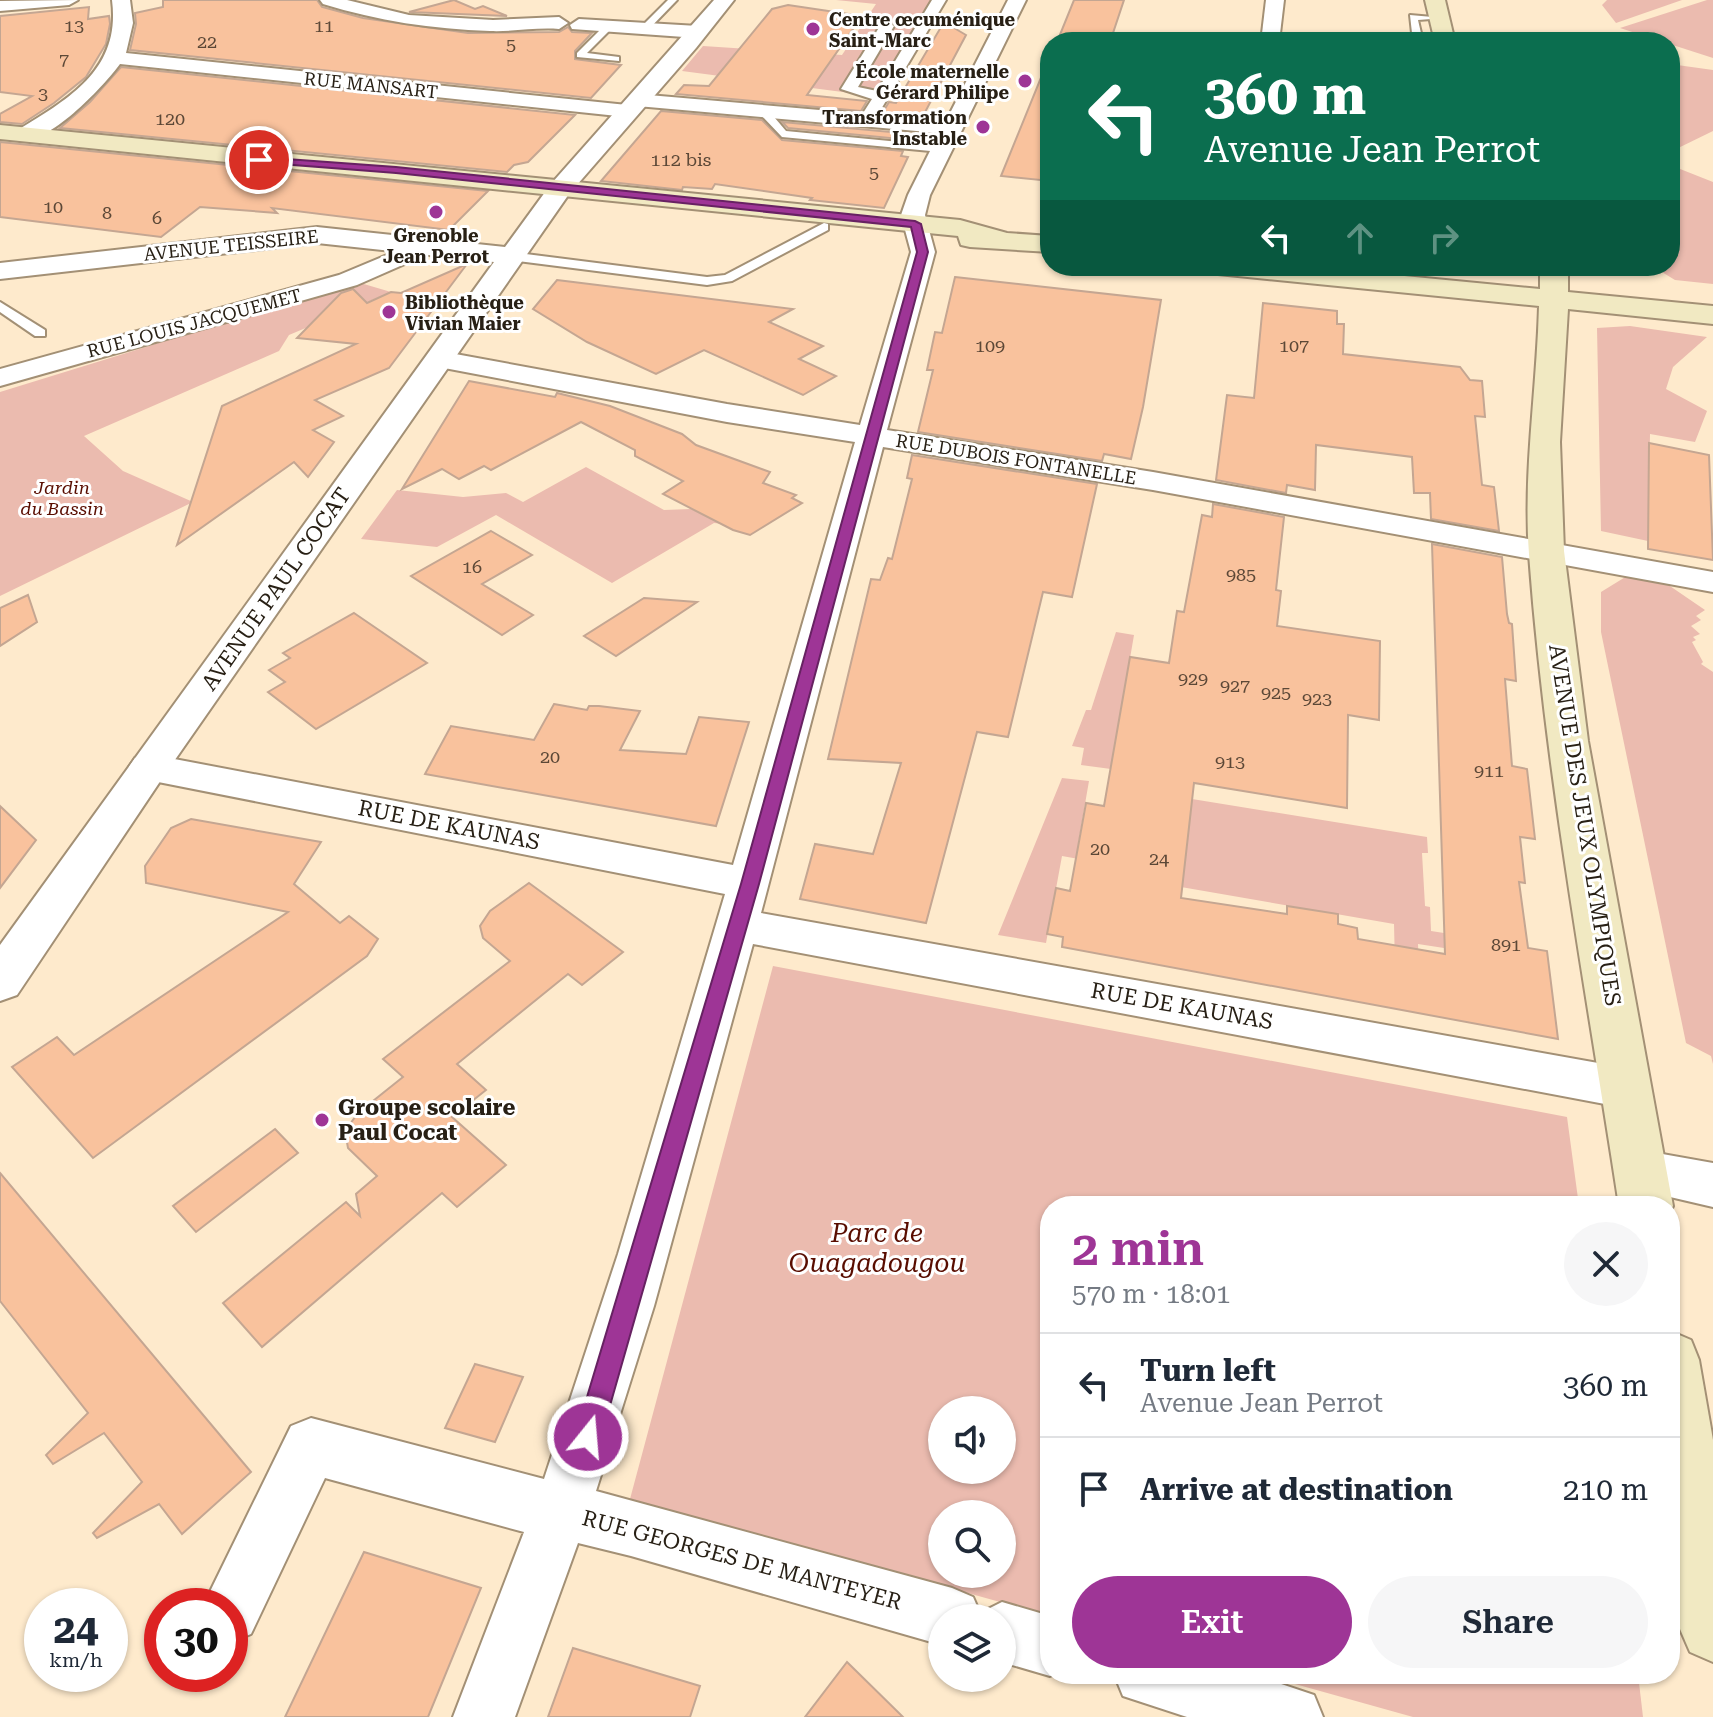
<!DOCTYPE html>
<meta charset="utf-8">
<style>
body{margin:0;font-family:"Roboto Serif",serif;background:#f6f6f7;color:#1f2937;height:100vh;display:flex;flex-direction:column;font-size:30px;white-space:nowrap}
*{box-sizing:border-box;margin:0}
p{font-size:26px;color:#747a83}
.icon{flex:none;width:44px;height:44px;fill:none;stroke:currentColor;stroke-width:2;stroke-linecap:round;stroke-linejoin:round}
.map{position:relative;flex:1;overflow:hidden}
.drawer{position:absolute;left:1040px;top:1196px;width:640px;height:488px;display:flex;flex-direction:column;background:#fff;border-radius:32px;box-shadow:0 2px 6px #0004}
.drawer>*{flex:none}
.guide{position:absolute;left:1040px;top:32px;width:640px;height:244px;border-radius:32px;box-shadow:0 2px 6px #0004;background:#0b6e4f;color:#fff;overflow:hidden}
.tools{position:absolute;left:928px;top:1396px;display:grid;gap:16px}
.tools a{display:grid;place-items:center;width:88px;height:88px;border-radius:50%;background:#fff;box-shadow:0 2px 6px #0004;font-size:40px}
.speed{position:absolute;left:24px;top:1588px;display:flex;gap:16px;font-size:40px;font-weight:700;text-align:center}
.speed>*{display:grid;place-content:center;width:104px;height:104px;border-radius:50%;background:#fff;box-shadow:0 2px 6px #0004;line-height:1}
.speed small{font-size:20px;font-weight:400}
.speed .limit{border:12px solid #d22;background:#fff;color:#111}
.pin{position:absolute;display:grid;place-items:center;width:68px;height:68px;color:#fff;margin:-34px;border:4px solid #fff;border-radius:50%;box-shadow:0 2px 8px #0007}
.me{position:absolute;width:88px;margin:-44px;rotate:17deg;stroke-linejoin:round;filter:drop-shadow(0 0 6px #0008)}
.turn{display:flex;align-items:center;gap:28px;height:168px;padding:0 32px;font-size:36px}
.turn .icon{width:104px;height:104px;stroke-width:2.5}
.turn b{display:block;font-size:56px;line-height:68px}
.lanes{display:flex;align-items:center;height:76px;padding:0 32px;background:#0003;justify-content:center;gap:40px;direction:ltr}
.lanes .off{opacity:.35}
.round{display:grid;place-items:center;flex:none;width:84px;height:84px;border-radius:42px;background:#f6f6f7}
.summary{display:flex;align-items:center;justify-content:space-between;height:136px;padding:0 32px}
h1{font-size:48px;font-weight:600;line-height:60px;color:#9e3596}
.primary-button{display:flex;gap:16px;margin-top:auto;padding:16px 32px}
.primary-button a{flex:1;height:92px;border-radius:48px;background:#9e3596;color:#fff;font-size:32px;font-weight:600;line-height:92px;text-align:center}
.primary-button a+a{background:#f6f6f7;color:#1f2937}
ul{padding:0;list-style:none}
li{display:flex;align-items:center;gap:24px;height:104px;padding:0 32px;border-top:2px solid #e0e1e3}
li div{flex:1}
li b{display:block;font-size:30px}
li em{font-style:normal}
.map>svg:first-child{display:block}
.green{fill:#ebbbaf;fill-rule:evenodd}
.building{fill:#f9c29d;stroke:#c4a692;stroke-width:2}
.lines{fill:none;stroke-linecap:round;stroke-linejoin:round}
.service-casing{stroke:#a39075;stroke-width:4}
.pedestrian-casing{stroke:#a39075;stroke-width:4}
.minor-casing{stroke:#a39075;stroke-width:4}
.tertiary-casing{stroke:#a39075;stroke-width:4}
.secondary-casing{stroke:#a39075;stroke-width:4}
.service{fill:#fff;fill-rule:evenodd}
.pedestrian{fill:#fff;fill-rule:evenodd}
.minor{fill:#fff;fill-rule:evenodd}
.tertiary{fill:#fff;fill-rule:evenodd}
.secondary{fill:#f1e9c2;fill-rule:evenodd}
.route{fill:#9e3596;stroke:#672262;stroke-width:2}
.poi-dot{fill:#9e3596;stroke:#fff;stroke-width:3}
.labels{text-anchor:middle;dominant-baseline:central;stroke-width:6;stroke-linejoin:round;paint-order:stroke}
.far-poi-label{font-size:18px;font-weight:bold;fill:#282015;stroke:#fff;text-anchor:start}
.number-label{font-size:18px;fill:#5c4837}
.far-street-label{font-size:18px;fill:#282015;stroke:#fff}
.far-park-label{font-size:18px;font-style:italic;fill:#590d00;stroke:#fff}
.street-label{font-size:22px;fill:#282015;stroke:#fff}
.poi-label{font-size:22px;font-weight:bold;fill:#282015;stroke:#fff;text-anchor:start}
.near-park-label{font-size:26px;font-style:italic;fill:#590d00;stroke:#fff}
</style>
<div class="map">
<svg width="1713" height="1717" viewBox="0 0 1713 1717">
<rect width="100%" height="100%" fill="#feeacc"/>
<g class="green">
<path d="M836 0H938L881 97 682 71 703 46 842 55 876 4Z"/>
<path d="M1607 0H1682L1616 23 1602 5Z"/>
<path d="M1707 0H1713V58L1620 28Z"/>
<path d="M1670 64 1713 70V131L1670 152Z"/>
<path d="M1670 165 1713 182V284L1675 280 1652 266H1670Z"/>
<path d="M1368 266H1510L1491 274Z"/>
<path d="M357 282 391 292 289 335 279 351 84 436 123 471 193 502 0 596V392Z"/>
<path d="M1630 326 1707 337 1673 367 1666 389 1707 411 1695 442 1650 434 1648 541 1601 531 1597 328Z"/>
<path d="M586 467 664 510 691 509 708 517 755 527 714 523 612 583 496 515 437 547 361 539 397 490 463 497 506 493 523 502Z"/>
<path d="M1627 576 1664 582 1705 610 1696 616 1701 620 1691 626 1700 634 1693 637 1696 640 1692 642 1703 662 1701 664 1713 672V1064L1711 1056 1686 1043 1601 632V592Z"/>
<path d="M1116 632 1134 635 1111 769 1081 765 1084 748 1072 746 1086 710H1091Z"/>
<path d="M1062 778 1089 781 1078 844 1090 861 1062 856 1046 943 998 935Z"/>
<path d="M1192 799 1427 837 1428 853H1422L1425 906 1430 907 1431 931 1444 933V948L1418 944 1420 993 1396 1008 1394 924 1181 887Z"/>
<path d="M773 966 1567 1117 1579 1206H1050V1616L630 1499ZM942 1410H1002V1470H942ZM942 1514H1002V1574H942Z"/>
<path d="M1259 1674H1638L1643 1717H1413Z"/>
</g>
<g class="building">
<path d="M163 0H317L322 7 363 18 468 33 559 32 568 27 572 32 592 33 575 51V59L621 65 591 98 130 50 136 24 135 13 163 7Z"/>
<path d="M454 0 475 9 483 6 507 16 409 12Z"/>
<path d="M1074 0H1124L1110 42H1057Z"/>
<path d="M788 5 862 16 807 95 867 101 861 111 676 94 684 85 709 86 772 9Z"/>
<path d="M89 7 88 19 109 16 110 24 106 44 86 77 54 103 22 124 0 122V114L32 96 0 92V16Z"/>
<path d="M944 22 966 35 923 116 883 112 889 102 896 103Z"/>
<path d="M1049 58 1050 181 1001 176Z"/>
<path d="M121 67 575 115 528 162 514 165 507 172 60 128 90 102Z"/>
<path d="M661 111 762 120 782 140 903 151 901 156 908 157 884 208 810 200 812 198 715 184 712 189 683 187 682 190 601 181Z"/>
<path d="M782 122 913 134 910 140 788 128Z"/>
<path d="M0 142 488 191 449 230 272 208 277 213 200 207 161 237 0 217Z"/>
<path d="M467 264 389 368 315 400 343 416 313 430 334 442 308 477 294 462 177 545 222 406 356 344 297 338 341 293 353 289 367 303 391 292 401 293Z"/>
<path d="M955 277 1161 300 1143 407 1131 459 1104 454 1102 461 918 432 933 370H927L935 332 942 333Z"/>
<path d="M557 280 793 309 769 322 823 346 799 359 836 376 803 395 704 350 656 374 587 342 533 309Z"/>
<path d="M1263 303 1337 311V324H1344L1343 354 1460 367 1470 380 1482 381 1485 417 1475 416 1482 485 1494 487 1499 531 1431 519 1430 493H1414L1412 457 1316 445 1315 490 1287 485 1286 493 1216 480 1227 395 1254 398Z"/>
<path d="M469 381 555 397 557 393 610 406 682 434 696 445 770 472 763 483 796 495 792 498 802 503 750 535 733 530 663 494 683 481 635 456V450L581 422 491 470 484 466 459 479 442 469 402 489Z"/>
<path d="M1649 443 1709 455 1713 560 1648 549Z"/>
<path d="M912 455 1097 484 1072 597 1043 592 1008 737 977 732 926 923 800 899 815 844 873 854 901 763 828 759 871 579 880 580 888 558 892 559 912 479 907 478Z"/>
<path d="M1213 504 1284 517 1276 590 1281 591 1277 626 1380 641 1379 720 1348 715 1347 808 1194 783 1181 898 1287 914V906L1338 914V924L1357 928 1358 939 1445 954 1432 544 1502 557 1507 614 1509 623 1512 624 1516 681 1505 679 1512 766 1527 769 1535 839 1520 837 1525 883 1519 882 1528 948 1547 951 1558 1039 1062 947 1063 937 1047 934 1056 888 1070 891 1086 803 1104 806 1130 657 1169 663 1177 611 1184 612 1202 515 1212 517Z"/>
<path d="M491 531 532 555 482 584 533 615 502 635 411 576Z"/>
<path d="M28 595 37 622 0 646V608Z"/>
<path d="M644 598 697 602 616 656 584 636Z"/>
<path d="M354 613 427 663 316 729 268 692 285 682 269 670 290 658 283 653Z"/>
<path d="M554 704 587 710 589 706H599L640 711 620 750 686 754 699 717 749 722 716 826 425 774 451 726 534 740Z"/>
<path d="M0 806 36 840 0 888Z"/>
<path d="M191 819 321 842 294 884 340 923 349 916 378 939 367 956 93 1158 12 1067 57 1037 74 1055 288 912 146 883 145 866 171 828Z"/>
<path d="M529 883 623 952 582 985 568 974 457 1064 486 1090 452 1117 506 1165 457 1207 442 1193 262 1347 223 1303 346 1202 360 1216 356 1194 377 1176 348 1148 345 1131 358 1113 403 1077 383 1059 510 961 483 938 480 926 490 911Z"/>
<path d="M275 1129 298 1153 196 1232 173 1206Z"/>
<path d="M0 1173 251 1472 182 1534 159 1504 97 1538 93 1533 142 1482 104 1433 53 1464 46 1455 88 1413 0 1301Z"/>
<path d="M475 1364 523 1377 495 1442 445 1428Z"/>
<path d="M364 1552 481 1588 428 1717H285Z"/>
<path d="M573 1648 700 1686 690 1717H548Z"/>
<path d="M847 1662 903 1717H805Z"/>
</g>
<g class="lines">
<g class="service-casing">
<g id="service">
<path d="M668 0H677L646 32H640V28Z"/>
<path d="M1410 15 1444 18 1418 20 1423 42H1413Z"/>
<path d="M605 25 613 27 587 53 619 57V61L577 57V53Z"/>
<path d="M761 111H769L786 131 941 146 946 149 941 152 782 137 761 115Z"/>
<path d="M824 223 828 224V230L732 281 707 285 510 260 504 256 510 252 707 277 725 275Z"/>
<path d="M0 302 45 330V336H35L0 312Z"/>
</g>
</g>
<g class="pedestrian-casing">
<path id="pedestrian" d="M932 0H946L874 121 866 126 860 124 858 121 872 99 841 89 880 26 887 22 894 26 858 87 877 91Z"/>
</g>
<g class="minor-casing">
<g id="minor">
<path d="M78 0 69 5 0 11V1Z"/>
<path d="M112 0H130L133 23 126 53 627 105 637 111 627 117 120 64C104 86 47 147 18 140L15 135 18 130C70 98 121 69 112 0Z"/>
<path d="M320 0H347L409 15 493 20 559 17 568 23 559 29C536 27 513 32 490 31 432 29 378 21 323 4Z"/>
<path d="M1008 0H1026L930 195 925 215 935 252 887 430 1153 472 1713 572V592L1153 490 883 447 761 913 1626 1068 1642 1074 1649 1088 1642 1102 1626 1108 753 944 654 1306 596 1491 952 1588 973 1597 980 1613 1002 1602 1050 1616V1674H1055L1050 1676 1002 1662V1618H942V1645L631 1556 578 1543 515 1717H453L524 1532 325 1478 251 1634 230 1643V1606H203L291 1426 311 1418 544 1479 618 1254 725 894 148 780 135 776 129 767 135 758 148 754 733 865 855 442 727 422 439 367 429 365 425 359 429 353 439 351 727 404 860 425 911 252 901 215 908 195 939 133 637 106 627 100 637 94 946 121Z"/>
<path d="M1266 0H1284L1279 42H1261Z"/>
<path d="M579 19 698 26 707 32 698 38 572 29 570 25Z"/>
<path d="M423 240 432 242 435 247 432 252 357 285 0 386V369L339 275Z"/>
<path d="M1640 1150 1713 1163V1207L1623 1186 1616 1171 1623 1156Z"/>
<path d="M1114 1674H1251L1314 1695 1323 1717H1187L1123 1696Z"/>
</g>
</g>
<g class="tertiary-casing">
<path id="tertiary" d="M714 0H734L696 48 569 194 163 777 17 995 0 1001V945L494 262 317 243 0 279V263L317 227 505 247 551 184Z"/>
</g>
<g class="secondary-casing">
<g id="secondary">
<path d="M1425 0H1445L1455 42H1435Z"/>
<path d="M0 125 960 220 1007 233 1050 236V252L970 247 961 245 958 236 0 139Z"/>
<path d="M1204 266H1301L1540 289V266H1568V292L1713 306V324L1568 309 1560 442 1564 551 1588 741 1673 1206 1670 1212V1206H1619C1586 989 1545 772 1529 554 1523 470 1537 389 1539 306L1218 274 1208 272Z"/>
<path d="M1670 1331 1691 1340 1699 1360 1713 1440V1662L1690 1652 1680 1629 1670 1560Z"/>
</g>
</g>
<use href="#service" class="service"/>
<use href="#pedestrian" class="pedestrian"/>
<use href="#minor" class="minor"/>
<use href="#tertiary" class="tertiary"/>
<use href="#secondary" class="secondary"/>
</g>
<path class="route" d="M259 157 396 167 915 221 921 224 928 252 759 884 601 1437 597 1446 588 1450 579 1446 575 1437 741 884 917 252 911 227 396 173 255 162V158Z"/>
<g class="poi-dot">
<circle cx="813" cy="29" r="8"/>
<circle cx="1025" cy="81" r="8"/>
<circle cx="983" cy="127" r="8"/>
<circle cx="436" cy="212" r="8"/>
<circle cx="389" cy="312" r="8"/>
<circle cx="322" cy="1120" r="8"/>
</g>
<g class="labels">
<g class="far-poi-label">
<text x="829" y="19">Centre œcuménique<tspan x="829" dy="21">Saint-Marc</tspan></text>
<text x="1009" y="71" text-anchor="end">École maternelle<tspan x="1009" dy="21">Gérard Philipe</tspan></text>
<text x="967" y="117" text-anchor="end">Transformation<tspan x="967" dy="21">Instable</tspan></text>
<text x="436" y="235" text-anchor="middle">Grenoble<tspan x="436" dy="21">Jean Perrot</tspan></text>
<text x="405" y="302">Bibliothèque<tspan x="405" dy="21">Vivian Maier</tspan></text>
</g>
<g class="number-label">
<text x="74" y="25">13</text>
<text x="324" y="25">11</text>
<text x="207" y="41">22</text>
<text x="511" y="44">5</text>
<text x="64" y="59">7</text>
<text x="43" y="93">3</text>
<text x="170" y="118">120</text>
<text x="681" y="159">112 bis</text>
<text x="874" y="172">5</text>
<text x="53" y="206">10</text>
<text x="107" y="212">8</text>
<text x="157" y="217">6</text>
<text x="990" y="345">109</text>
<text x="1294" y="345">107</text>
<text x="472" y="566">16</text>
<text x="1241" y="574">985</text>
<text x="1193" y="678">929</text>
<text x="1235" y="685">927</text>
<text x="1276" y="692">925</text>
<text x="1317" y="698">923</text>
<text x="550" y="756">20</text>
<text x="1230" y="761">913</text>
<text x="1489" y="770">911</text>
<text x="1100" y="848">20</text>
<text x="1159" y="858">24</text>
<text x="1506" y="944">891</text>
</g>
<g class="far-street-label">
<text transform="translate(371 85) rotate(6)">RUE MANSART</text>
<text transform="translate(231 245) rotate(-6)">AVENUE TEISSEIRE</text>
<text transform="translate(194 323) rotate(-15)">RUE LOUIS JACQUEMET</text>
<text transform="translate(1016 459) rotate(9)">RUE DUBOIS FONTANELLE</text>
</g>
<g class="far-park-label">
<text x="62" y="487">Jardin<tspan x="62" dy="21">du Bassin</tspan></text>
</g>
<g class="street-label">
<text transform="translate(276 589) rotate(-55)">AVENUE PAUL COCAT</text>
<text transform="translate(449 825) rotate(11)">RUE DE KAUNAS</text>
<text transform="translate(1585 825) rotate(81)">AVENUE DES JEUX OLYMPIQUES</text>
<text transform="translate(1182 1006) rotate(10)">RUE DE KAUNAS</text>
<text transform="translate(742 1560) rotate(15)">RUE GEORGES DE MANTEYER</text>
</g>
<g class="poi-label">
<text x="338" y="1107">Groupe scolaire<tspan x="338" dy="25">Paul Cocat</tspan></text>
</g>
<g class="near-park-label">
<text x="877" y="1233">Parc de<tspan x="877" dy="30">Ouagadougou</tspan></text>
</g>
</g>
</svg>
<div class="tools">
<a><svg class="icon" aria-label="sound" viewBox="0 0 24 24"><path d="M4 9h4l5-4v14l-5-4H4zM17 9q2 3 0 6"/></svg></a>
<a><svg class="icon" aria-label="search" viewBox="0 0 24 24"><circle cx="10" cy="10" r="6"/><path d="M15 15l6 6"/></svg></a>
<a><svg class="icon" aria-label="layers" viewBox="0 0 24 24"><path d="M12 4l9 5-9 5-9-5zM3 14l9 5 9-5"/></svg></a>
</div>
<div class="speed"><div>24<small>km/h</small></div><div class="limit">30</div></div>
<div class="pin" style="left:259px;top:160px;background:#d93025"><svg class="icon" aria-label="arrive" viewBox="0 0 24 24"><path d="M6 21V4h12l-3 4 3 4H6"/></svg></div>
<svg class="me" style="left:588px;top:1437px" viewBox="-20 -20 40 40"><circle r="17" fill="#9e3596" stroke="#fff" stroke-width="3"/><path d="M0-11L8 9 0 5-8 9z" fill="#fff"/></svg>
<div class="guide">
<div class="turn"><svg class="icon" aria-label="left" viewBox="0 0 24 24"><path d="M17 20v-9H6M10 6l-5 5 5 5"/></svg><div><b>360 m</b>Avenue Jean Perrot</div></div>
<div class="lanes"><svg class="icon" aria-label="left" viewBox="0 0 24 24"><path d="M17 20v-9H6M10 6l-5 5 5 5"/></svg><svg class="icon off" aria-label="ahead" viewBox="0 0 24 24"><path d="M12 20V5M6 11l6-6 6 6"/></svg><svg class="icon off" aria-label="right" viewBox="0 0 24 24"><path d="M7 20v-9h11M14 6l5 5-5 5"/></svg></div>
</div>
<section class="drawer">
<div class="summary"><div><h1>2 min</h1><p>570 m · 18:01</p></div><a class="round"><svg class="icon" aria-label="close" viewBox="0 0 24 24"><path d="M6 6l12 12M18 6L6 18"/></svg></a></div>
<ul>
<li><svg class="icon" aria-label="left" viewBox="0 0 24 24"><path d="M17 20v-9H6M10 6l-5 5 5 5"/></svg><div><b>Turn left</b><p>Avenue Jean Perrot</p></div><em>360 m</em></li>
<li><svg class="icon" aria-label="arrive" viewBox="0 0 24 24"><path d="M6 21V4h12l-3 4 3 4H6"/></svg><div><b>Arrive at destination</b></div><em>210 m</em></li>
</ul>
<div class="primary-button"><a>Exit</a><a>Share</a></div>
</section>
</div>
